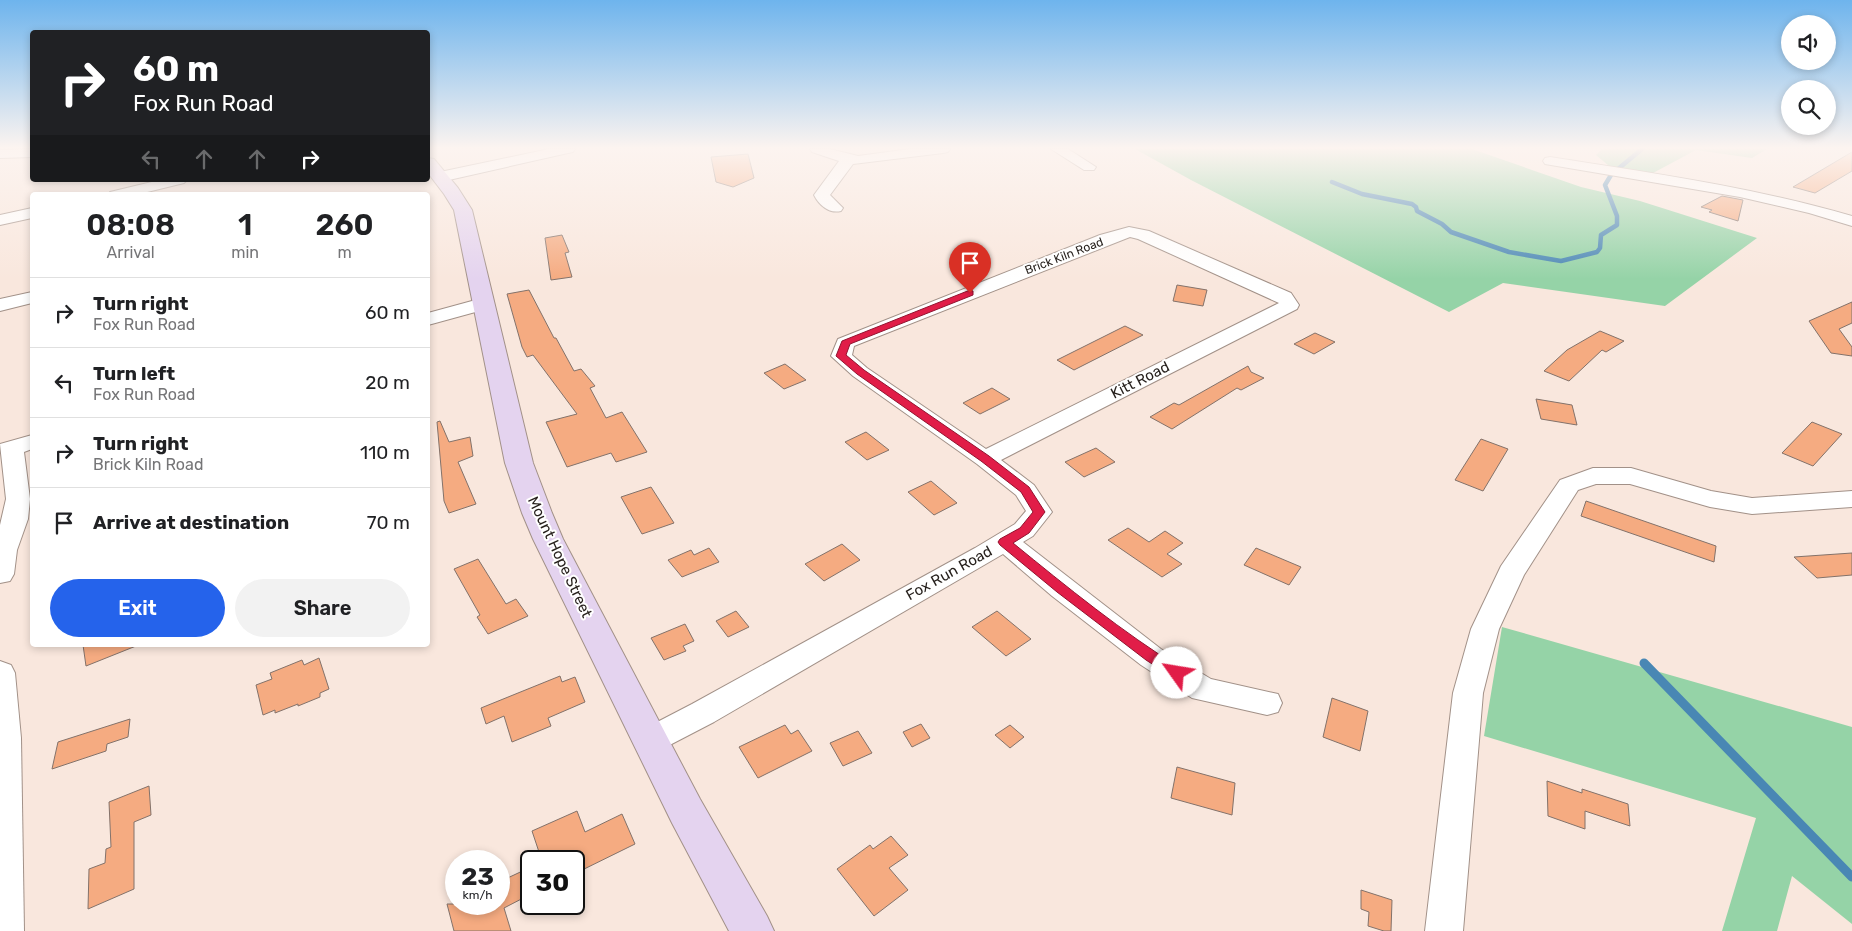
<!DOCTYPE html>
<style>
body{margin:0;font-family:Rubik,sans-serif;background:#f2f2f2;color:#202124;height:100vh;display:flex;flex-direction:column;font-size:19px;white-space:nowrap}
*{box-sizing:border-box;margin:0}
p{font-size:16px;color:#757577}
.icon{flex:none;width:28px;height:28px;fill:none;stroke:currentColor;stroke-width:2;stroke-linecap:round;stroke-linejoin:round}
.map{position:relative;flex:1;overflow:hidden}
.panel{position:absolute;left:30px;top:192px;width:400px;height:455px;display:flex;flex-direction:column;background:#fff;border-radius:5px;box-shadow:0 2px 8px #0003}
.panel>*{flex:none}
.banner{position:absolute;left:30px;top:30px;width:400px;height:152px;border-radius:5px;box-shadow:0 2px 8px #0003;background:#202124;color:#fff;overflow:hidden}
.tools{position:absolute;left:1781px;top:15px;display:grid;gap:10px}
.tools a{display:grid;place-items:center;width:55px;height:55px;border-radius:50%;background:#fff;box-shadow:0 2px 8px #0003;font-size:25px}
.speed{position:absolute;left:445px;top:850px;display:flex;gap:10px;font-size:25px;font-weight:700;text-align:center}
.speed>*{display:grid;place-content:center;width:65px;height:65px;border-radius:50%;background:#fff;box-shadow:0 2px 8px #0003;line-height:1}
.speed small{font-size:12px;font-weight:400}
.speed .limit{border:2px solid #111;border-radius:8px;background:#fff;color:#111}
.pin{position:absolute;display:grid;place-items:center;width:42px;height:42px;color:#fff;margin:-51px -21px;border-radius:50% 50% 50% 0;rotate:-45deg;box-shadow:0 0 5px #0007}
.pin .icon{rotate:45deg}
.me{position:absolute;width:55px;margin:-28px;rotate:302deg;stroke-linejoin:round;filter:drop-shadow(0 0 4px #0008)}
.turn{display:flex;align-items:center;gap:18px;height:105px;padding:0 20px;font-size:22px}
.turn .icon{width:65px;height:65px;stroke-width:2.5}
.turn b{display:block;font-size:35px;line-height:42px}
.lanes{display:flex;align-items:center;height:48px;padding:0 20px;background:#0003;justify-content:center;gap:25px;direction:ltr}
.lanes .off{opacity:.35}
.eta{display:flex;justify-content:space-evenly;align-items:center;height:85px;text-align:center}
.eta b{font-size:30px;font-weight:600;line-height:35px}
.action{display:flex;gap:10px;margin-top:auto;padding:10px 20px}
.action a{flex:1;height:58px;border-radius:30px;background:#2563eb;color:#fff;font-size:20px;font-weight:600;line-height:58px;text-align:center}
.action a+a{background:#f2f2f2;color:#202124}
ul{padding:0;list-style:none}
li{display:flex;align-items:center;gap:15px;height:70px;padding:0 20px;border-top:1px solid #e0e0e0}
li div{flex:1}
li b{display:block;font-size:19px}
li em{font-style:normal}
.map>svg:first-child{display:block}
.green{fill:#95d3a7}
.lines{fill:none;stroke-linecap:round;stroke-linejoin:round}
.stream-far1{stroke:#4987b4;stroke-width:4.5}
.stream{stroke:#4987b4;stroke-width:9}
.building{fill:#f5ab81;stroke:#83726a}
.street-casing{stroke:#a29188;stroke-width:2}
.secondary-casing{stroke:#a29188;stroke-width:2}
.street{fill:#fff;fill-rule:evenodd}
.secondary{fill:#e4d3ef;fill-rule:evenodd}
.route{fill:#e11d48;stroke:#92132f}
.labels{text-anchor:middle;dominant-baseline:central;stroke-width:4;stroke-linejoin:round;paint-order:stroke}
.far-street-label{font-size:12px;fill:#251f1b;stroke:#fff}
.street-label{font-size:15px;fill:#251f1b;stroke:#fff}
</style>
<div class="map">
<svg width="1852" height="931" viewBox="0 0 1852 931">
<rect width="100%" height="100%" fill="#f9e7dd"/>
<g class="green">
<path d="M1135 149H1472L1581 187 1640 201 1757 238 1665 306 1503 283 1449 312 1191 180Z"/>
<path d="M1602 149H1767L1752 158 1696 150 1653 173 1609 166 1596 155Z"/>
<path d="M1502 627 1852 727V924L1792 876 1777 931H1722L1756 818 1484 736Z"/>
</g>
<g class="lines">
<g class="stream-far1">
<path d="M1618 169 1642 149"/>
<path d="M1332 182 1362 194 1412 204 1416 207 1417 211 1442 224 1451 232 1509 252 1561 261 1597 252 1600 248 1601 235 1617 225V216L1605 185 1611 175"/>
</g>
<path class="stream" d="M1644 663 1852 877"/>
</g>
<g class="building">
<path d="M1852 152V171L1815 193 1793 187Z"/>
<path d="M748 154 754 178 733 187 716 182 711 157Z"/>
<path d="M1722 196 1743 200 1738 221 1709 212 1712 210 1701 207Z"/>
<path d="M562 235 569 252 565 253 572 277 551 280 545 238Z"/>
<path d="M1177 285 1207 290 1203 306 1173 301Z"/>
<path d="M529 290 554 338H556L574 371 581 369 595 386 590 388 606 418 622 412 647 452 616 462 611 453 567 467 546 422 577 414 536 359 533 355 527 357 522 347 507 294Z"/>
<path d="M1852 302V323L1839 329 1852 347V356L1831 353 1809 321Z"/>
<path d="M1125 326 1143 335 1074 370 1057 360Z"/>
<path d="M1600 331 1624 341 1606 352 1602 350 1569 381 1544 371 1567 350Z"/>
<path d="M1315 333 1335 342 1314 354 1294 344Z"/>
<path d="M785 364 806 380 784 389 764 373Z"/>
<path d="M1248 366 1251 372 1264 378 1241 390 1237 388 1172 429 1150 417 1174 403 1179 405Z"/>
<path d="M992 388 1010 399 980 414 963 403Z"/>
<path d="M1536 399 1572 405 1577 425 1541 419Z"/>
<path d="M440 421 449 442 470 437 473 456 458 462 476 504 449 513 444 501 437 422Z"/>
<path d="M1812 422 1842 434 1813 466 1782 453Z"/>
<path d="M866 432 889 450 867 460 845 442Z"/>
<path d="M1481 439 1508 449 1483 491 1455 480Z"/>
<path d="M1096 448 1115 462 1084 477 1065 462Z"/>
<path d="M931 481 957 503 934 515 908 492Z"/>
<path d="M651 487 674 523 642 534 621 497Z"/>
<path d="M1586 501 1716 546 1714 562 1581 516Z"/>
<path d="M1128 528 1149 542 1165 531 1183 543 1167 554 1182 564 1162 577 1108 540Z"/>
<path d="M842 544 860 560 824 581 805 564Z"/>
<path d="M709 548 719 562 682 577 668 560 691 550 694 555Z"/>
<path d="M1256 548 1301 567 1289 585 1244 565Z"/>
<path d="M1852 553V575L1817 578 1794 557Z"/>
<path d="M478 559 506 604 516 599 528 616 488 634 477 617 480 615 454 569Z"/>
<path d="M736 611 749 627 728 637 716 621Z"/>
<path d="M997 611 1031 639 1006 656 972 627Z"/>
<path d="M685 624 694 641 683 646 686 651 664 660 651 638Z"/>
<path d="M83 645H136V646L86 666Z"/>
<path d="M319 658 329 689 320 693V697L298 706V704L275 713V710L263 715 256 685 272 679 270 673 302 660 304 665Z"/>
<path d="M560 676 562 682 575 677 585 702 548 718 551 726 512 742 504 716 486 724 481 708Z"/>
<path d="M1332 698 1368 711 1360 751 1323 737Z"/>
<path d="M130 719 128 737 107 744 106 751 52 769 58 742Z"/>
<path d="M921 724 930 738 912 747 903 732Z"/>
<path d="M785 725 791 734 798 730 812 751 758 778 739 747Z"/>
<path d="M1010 725 1024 737 1010 748 995 735Z"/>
<path d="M858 731 872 753 843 766 830 743Z"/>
<path d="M1177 767 1235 783 1232 815 1171 798Z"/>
<path d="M1547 781 1582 793V789L1628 804 1630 826 1585 811V829L1548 816Z"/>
<path d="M149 786 151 815 134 822V889L88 909 89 869 105 863 106 849 111 847 109 802Z"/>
<path d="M577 811 585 832 622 814 635 844 574 874V861H542L532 831Z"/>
<path d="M891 836 908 855 889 868 908 890 874 916 837 869 870 845 873 849Z"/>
<path d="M531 867V894L504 908 511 931H454L447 904H499V882Z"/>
<path d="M1361 890 1392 900 1391 931H1384L1368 926 1369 912 1361 909Z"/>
</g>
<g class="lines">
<g class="street-casing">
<g id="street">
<path d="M32 149V157L0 158V150Z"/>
<path d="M549 149H575L573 152 568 153 440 182 435 180 432 177 435 174 440 172Z"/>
<path d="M810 149H830L858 156 910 149H950L948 152 943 153 853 164 830 195 843 208 841 211C829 214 819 205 814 195L839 161 812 152Z"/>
<path d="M1051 149H1068L1096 167 1094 170H1084Z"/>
<path d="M1550 157C1652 173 1753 187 1852 216V226L1809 213 1740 197 1545 164 1543 161 1545 158Z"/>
<path d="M160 180H187L184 183 135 195H108L110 192Z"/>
<path d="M32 208V218L0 225V215Z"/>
<path d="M1129 227 1149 231 1291 293 1299 305 1297 309 1001 460 1034 485 1052 512 1033 536 1023 542 1161 649 1211 679 1278 694 1282 703 1278 712 1267 715 1192 698 1141 665 1052 596 1003 554 714 722 662 749 651 753 640 749 635 740 640 731 692 704 975 548 1015 524 1026 511 1016 495 977 464 853 376 831 356 838 339 1100 235ZM1130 237 1138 239 1279 303 986 449 867 368 852 355 854 346Z"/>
<path d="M32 292V303L0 311V299Z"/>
<path d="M483 298 490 300 492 304 490 308 428 325V313Z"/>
<path d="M32 435V449L24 452 30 499 28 519 17 550 14 574 10 581 0 583V525L6 499 0 444Z"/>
<path d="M1593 468H1631L1711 491 1752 498 1852 491V507L1752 514 1710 507 1630 484H1596L1578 490 1524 575 1499 629 1483 693 1463 931H1425L1453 693 1471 629 1501 566 1560 480Z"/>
<path d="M0 661 11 665 15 673 21 738 24 931H0Z"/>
</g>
</g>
<g class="secondary-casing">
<path id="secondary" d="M428 158 434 159 458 188 472 210 533 463 552 513 563 539 700 799 767 916 774 931H729L672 823 533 539 522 513 505 463 454 210 444 194 428 173Z"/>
</g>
<use href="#street" class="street"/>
<use href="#secondary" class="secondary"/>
</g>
<linearGradient id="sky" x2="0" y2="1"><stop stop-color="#6eb4ed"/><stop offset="0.53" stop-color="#fcf4f0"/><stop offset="1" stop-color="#fcf4f0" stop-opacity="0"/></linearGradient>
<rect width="1852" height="279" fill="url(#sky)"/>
<path class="route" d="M970 290 973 291V295L850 344 846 355 864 370 989 456 1029 487 1045 512 1029 533 1013 543C1067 587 1122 632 1182 669L1184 673 1182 677 1177 679 1172 677 1146 660 1057 592 1000 545 998 542 1000 539 1020 528 1033 512 1021 492 981 461 857 374 836 356 842 341Z"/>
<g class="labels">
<g class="far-street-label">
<text transform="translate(1064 256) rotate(-21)">Brick Kiln Road</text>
</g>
<g class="street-label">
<text transform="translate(1140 380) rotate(-27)">Kitt Road</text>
<text transform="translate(560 557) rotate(65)">Mount Hope Street</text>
<text transform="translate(949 573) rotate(-29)">Fox Run Road</text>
</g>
</g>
</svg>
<div class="tools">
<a><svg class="icon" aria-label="sound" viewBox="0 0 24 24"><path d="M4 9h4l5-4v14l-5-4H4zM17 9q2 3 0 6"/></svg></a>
<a><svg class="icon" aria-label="search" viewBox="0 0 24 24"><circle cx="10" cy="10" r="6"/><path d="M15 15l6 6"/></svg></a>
</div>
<div class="speed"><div>23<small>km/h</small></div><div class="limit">30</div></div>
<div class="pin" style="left:970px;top:293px;background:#d93025"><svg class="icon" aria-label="arrive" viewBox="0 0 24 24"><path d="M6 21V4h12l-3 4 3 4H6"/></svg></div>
<svg class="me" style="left:1177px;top:673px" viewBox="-20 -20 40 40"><circle r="19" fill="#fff"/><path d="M0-13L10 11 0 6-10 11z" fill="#e11d48"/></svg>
<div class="banner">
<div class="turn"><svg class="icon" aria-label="right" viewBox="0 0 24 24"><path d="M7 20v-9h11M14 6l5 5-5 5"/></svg><div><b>60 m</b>Fox Run Road</div></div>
<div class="lanes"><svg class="icon off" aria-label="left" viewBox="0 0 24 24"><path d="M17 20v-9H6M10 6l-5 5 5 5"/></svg><svg class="icon off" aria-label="ahead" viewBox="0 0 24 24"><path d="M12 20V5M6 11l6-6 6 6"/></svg><svg class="icon off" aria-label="ahead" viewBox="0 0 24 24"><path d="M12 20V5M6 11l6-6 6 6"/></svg><svg class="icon" aria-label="right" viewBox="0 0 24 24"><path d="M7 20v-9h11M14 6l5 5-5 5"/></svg></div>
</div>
<section class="panel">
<div class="eta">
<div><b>08:08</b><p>Arrival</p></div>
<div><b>1</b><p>min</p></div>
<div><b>260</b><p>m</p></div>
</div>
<ul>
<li><svg class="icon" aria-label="right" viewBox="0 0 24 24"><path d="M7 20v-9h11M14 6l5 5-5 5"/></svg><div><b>Turn right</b><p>Fox Run Road</p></div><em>60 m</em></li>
<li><svg class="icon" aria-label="left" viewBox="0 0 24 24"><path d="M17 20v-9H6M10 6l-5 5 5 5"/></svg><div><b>Turn left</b><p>Fox Run Road</p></div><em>20 m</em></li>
<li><svg class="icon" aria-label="right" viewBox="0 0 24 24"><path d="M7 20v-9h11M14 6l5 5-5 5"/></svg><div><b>Turn right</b><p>Brick Kiln Road</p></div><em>110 m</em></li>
<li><svg class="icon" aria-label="arrive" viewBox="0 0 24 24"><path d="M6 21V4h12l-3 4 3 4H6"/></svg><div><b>Arrive at destination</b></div><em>70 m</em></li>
</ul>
<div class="action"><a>Exit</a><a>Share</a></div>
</section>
</div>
